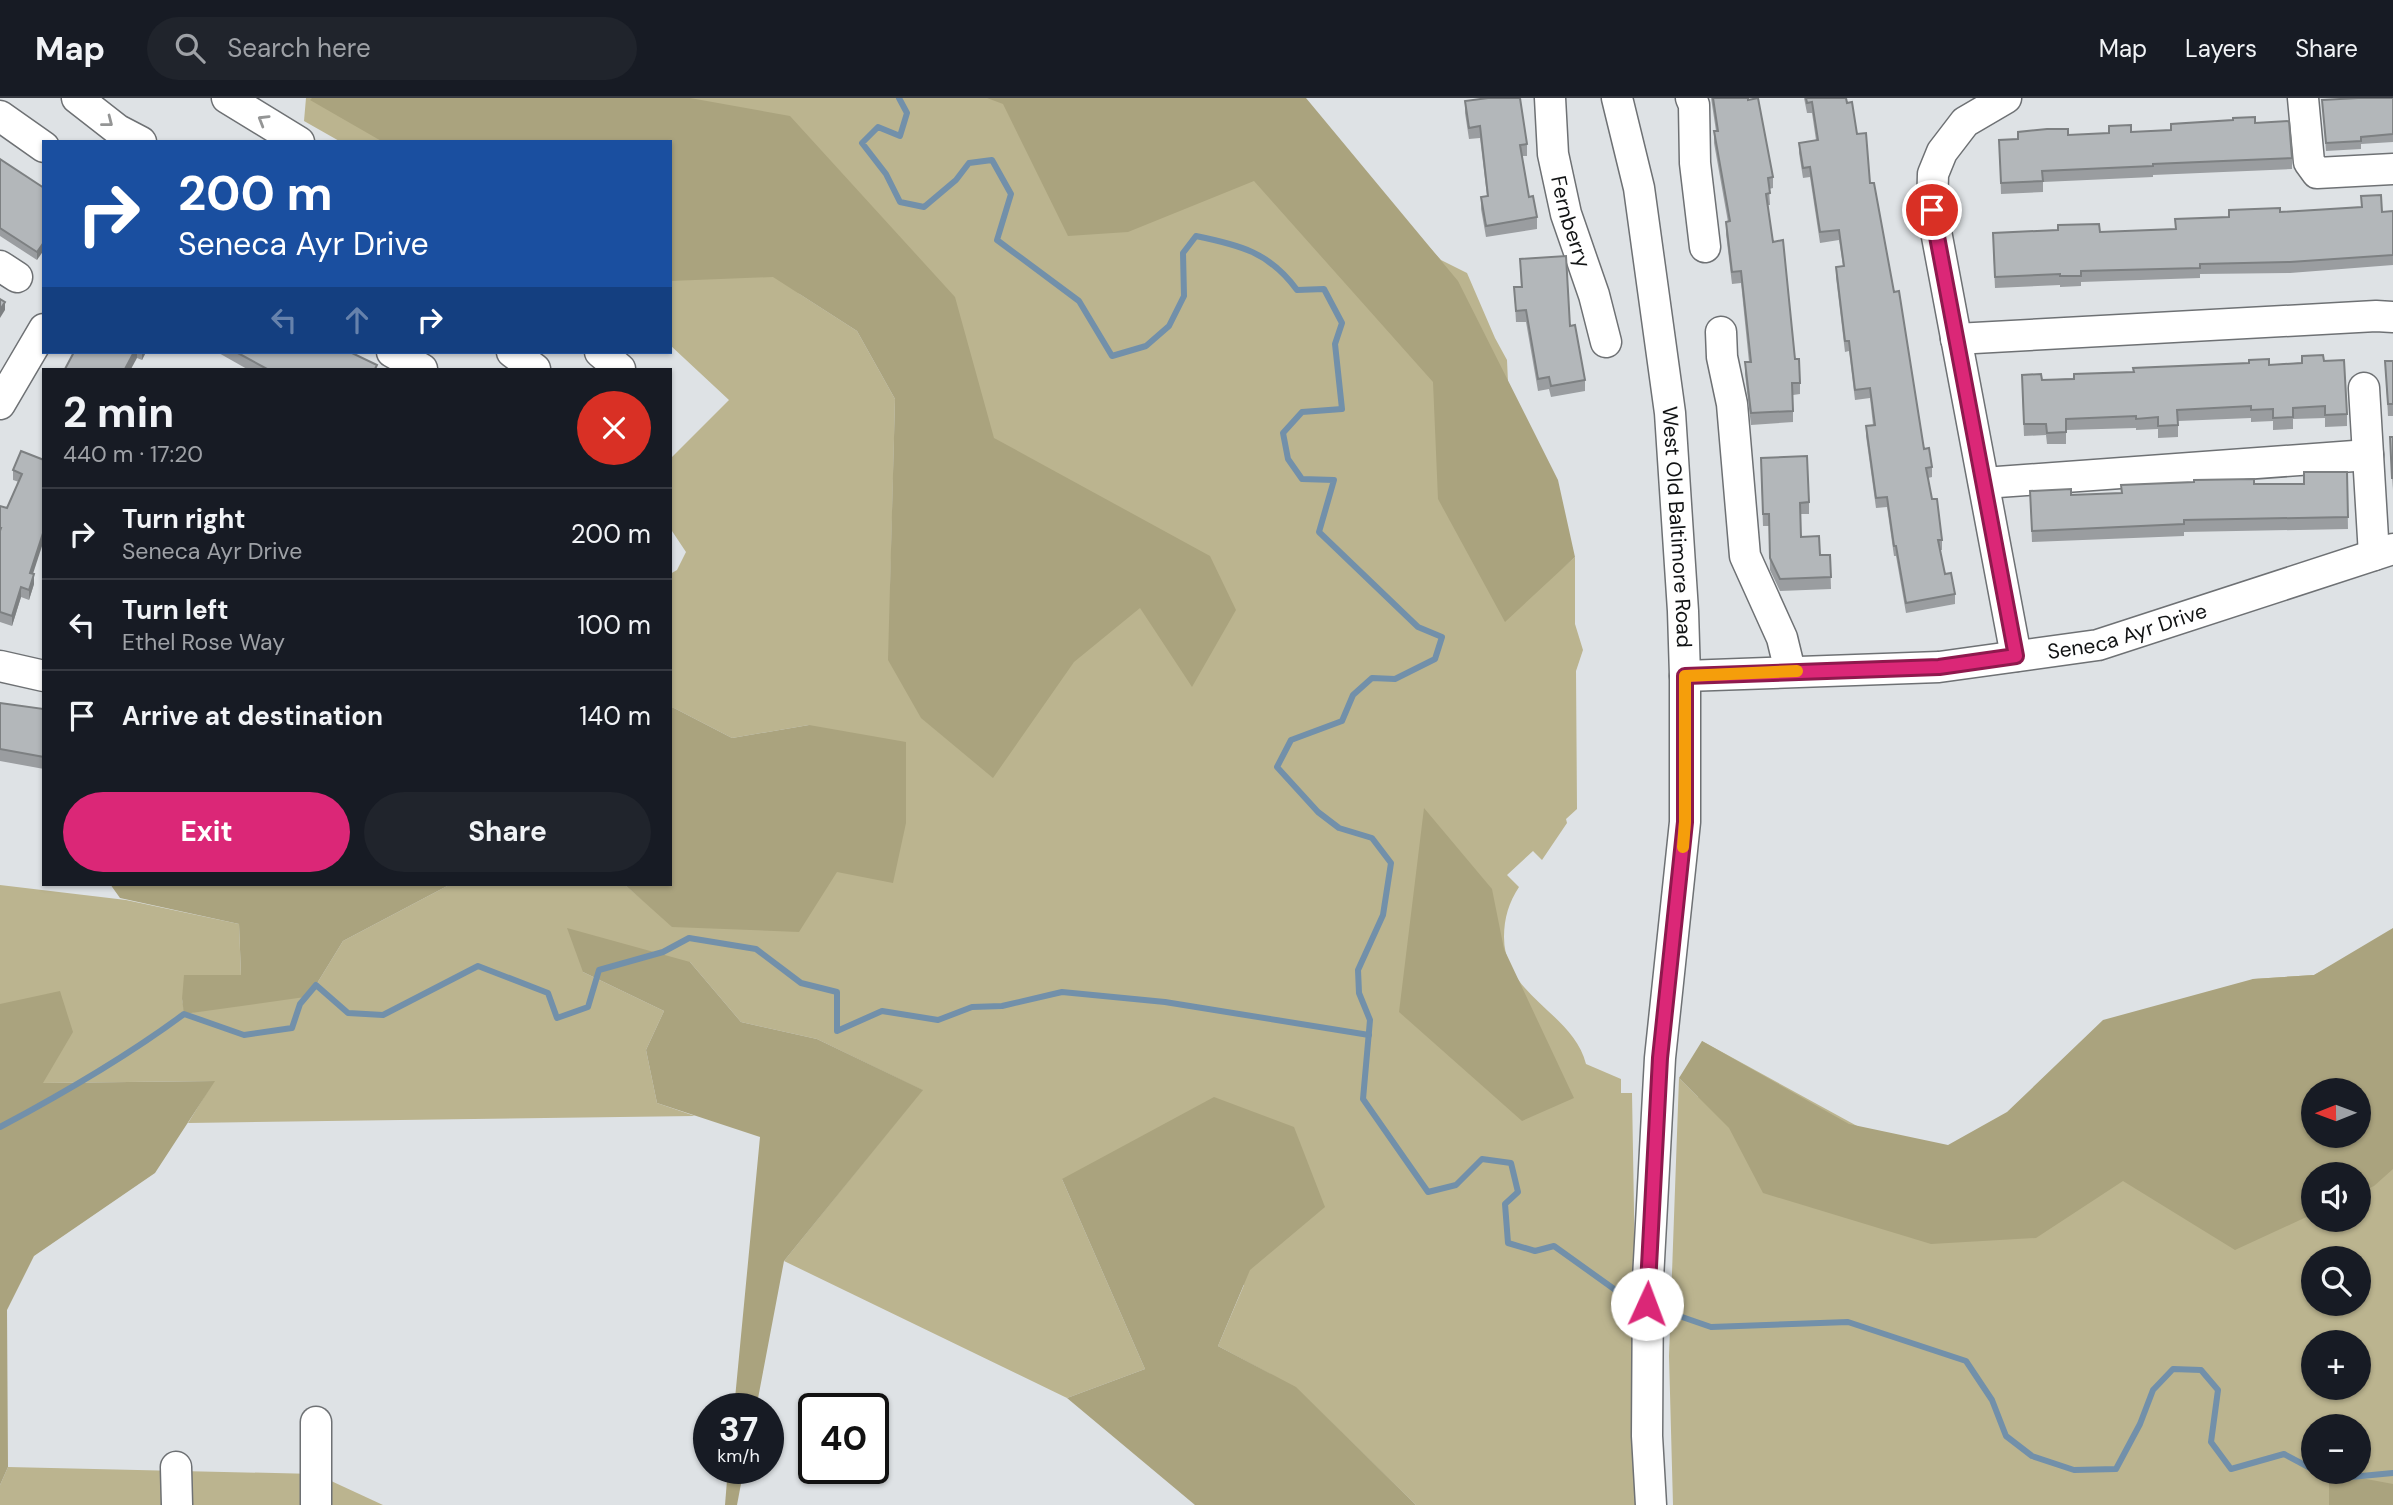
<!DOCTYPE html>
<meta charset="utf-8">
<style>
body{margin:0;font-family:"DM Sans",sans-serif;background:#20242c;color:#f1f3f6;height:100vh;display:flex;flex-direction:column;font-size:26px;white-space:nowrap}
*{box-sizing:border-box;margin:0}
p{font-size:23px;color:#9ea1a6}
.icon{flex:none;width:38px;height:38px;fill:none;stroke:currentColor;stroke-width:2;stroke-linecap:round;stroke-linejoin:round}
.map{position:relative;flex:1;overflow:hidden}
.side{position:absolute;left:42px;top:270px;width:630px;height:518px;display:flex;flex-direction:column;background:#171b24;border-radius:0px;box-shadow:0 2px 5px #0004}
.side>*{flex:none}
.banner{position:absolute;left:42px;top:42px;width:630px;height:214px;border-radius:0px;box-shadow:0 2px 5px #0004;background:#1a4fa0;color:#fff;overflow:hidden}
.needle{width:46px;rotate:269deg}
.buttons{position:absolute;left:2301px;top:980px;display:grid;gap:14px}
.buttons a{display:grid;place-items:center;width:70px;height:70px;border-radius:50%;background:#171b24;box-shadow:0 2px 5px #0004;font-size:35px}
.speed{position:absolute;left:693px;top:1295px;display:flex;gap:14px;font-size:35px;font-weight:700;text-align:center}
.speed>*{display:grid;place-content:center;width:91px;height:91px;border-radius:50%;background:#171b24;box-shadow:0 2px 5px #0004;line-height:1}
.speed small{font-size:18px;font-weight:400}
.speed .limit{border:4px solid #111;border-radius:10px;background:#fff;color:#111}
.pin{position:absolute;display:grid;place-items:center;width:60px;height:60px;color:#fff;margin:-30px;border:4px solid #fff;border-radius:50%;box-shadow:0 2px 7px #0007}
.me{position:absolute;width:77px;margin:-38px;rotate:2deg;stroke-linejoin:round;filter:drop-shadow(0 0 5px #0008)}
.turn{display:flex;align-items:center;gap:24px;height:147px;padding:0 21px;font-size:32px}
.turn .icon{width:91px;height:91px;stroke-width:2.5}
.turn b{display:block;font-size:49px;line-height:60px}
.lanes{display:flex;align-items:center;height:66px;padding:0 21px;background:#0003;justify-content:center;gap:35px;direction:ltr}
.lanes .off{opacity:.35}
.round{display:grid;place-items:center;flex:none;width:74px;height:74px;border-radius:37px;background:#20242c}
.overview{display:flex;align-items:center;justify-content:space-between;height:119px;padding:0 21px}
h1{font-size:42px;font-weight:700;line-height:52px}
.action{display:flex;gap:14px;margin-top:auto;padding:14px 21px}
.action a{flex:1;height:80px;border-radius:42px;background:#db2777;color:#fff;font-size:28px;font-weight:700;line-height:80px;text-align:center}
.action a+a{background:#20242c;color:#f1f3f6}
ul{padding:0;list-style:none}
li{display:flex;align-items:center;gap:21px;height:91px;padding:0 21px;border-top:2px solid #363941}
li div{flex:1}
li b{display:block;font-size:26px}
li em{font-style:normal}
header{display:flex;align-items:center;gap:42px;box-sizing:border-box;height:98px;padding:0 35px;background:#171b24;border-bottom:2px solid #363941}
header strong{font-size:33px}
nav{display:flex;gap:38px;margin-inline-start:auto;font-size:24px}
.search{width:490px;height:63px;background:#20242c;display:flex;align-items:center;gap:18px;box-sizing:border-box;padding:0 24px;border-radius:38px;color:#9ea1a6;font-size:26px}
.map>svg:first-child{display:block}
.green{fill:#bbb48f;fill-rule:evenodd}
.forest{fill:#aaa37e;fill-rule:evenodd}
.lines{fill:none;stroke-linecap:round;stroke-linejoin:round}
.stream{stroke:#7290aa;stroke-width:6}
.minor-casing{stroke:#6e7174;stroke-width:33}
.minor{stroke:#fff;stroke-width:30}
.wall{fill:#9a9da0}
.shaded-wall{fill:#7d8082}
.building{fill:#b3b7ba;stroke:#7d8082;stroke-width:2}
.oneway{stroke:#949595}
.route-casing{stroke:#8e194d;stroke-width:18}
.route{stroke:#db2777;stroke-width:12}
.slow{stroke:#f59e0b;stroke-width:12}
.labels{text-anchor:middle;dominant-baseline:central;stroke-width:5;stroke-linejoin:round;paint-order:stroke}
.street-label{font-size:21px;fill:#111314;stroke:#dee2e5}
</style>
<header>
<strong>Map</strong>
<div class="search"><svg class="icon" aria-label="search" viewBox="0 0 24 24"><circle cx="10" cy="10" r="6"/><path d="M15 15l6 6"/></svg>Search here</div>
<nav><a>Map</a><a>Layers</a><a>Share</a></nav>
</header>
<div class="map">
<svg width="2393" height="1407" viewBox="0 0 2393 1407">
<rect width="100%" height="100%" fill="#dee2e5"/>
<g class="green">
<path d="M306 0H1286L1387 103 1441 162 1467 175 1495 240 1507 262 1509 306 1559 473 1575 459V526L1583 552 1576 573 1577 711 1566 721 1567 725 1542 762 1533 753 1507 777 1519 789C1509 804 1504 820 1504 839 1504 899 1573 914 1586 966L1621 981V995H1632L1639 1407H1416L1296 1290 1218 1248 1244 1187 1062 1081 1145 1271 1067 1300 784 1163 922 992 817 941 741 924 690 864 583 874 664 913 646 952 657 1005 695 1018 188 1025 214 983 42 985 0 906V787L126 802 239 826 241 878 182 901 185 916 316 887 343 843 451 786H624L673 828 837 773 846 775 809 627 732 640 674 610H670V476L677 472 686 454 670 430V361L729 302 670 247V44H341L304 23ZM798 195 843 212 921 304 890 499 895 301 857 233Z"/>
<path d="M2393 836V1407H1673L1669 1258 1679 980 1698 999 1702 943 1890 1046 1963 1075 2253 881 2314 877ZM2314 992H2359V1038H2314ZM2314 1076H2359V1122H2314ZM2314 1160H2359V1206H2314ZM2314 1244H2359V1290H2314ZM2314 1328H2359V1374H2314Z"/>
<path d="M8 1369 316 1376 383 1407H0V1387Z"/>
</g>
<g class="forest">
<path d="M312 0H690L790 18 955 199 994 340 1210 458 1236 512 1192 589 1140 510 1074 564 993 680 921 620 888 562 895 301 857 233 773 179 670 183V44H383L310 2Z"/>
<path d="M987 0H1306L1458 183 1558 382 1575 459 1505 524 1438 401 1433 284 1254 83 1128 134 1068 138 1003 6Z"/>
<path d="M670 610H674L732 640 809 627 906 644V725L893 785 837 774 799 834 672 829 624 786H670Z"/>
<path d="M1424 710 1492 791 1504 851 1574 1000 1522 1023 1399 914Z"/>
<path d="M110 786H451L343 843 316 887 305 899 184 916 182 901 184 877H241L239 826 120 800Z"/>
<path d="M567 830 690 864 741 924 817 941 923 992 784 1163 756 1311H734L760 1039 657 1005 646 952 664 913 583 874Z"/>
<path d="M2393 830V1071L2374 1088 2359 1095V1076H2314L2313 1116 2235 1152 2123 1083 2036 1140 1931 1146 1763 1095 1729 1030 1679 980 1702 943 1849 1026 1948 1047 2007 1014 2103 922 2253 881 2314 877ZM2314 992H2359V1038H2314Z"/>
<path d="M60 893 73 934 43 985 215 983 155 1075 34 1158 7 1212 8 1369 0 1387V906Z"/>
<path d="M1214 999 1294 1029 1325 1109 1250 1172 1218 1248 1296 1289 1416 1407H1195L1067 1300 1145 1271 1062 1081Z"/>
<path d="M728 1370H744L737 1407H725Z"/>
<path d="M2329 1374 2393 1386V1407H2329Z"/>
</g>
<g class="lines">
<g class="stream">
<path d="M899 0 907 15 900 38 878 29 862 45 886 76 900 104 924 109 956 82 969 65 992 62 1011 96 997 142 1079 203 1112 258 1146 248 1169 228 1184 198 1183 155 1196 138C1240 147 1269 154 1297 192L1324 191 1342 225 1335 246 1342 311 1302 314 1283 335 1288 361 1302 381 1334 382 1319 434 1418 529 1442 539 1435 561 1395 581 1372 580 1353 597 1342 623 1291 642 1277 669 1318 714 1339 730 1372 740 1391 765 1383 817 1358 872 1359 895 1370 922 1363 1001 1428 1094 1456 1087 1482 1061 1511 1065 1518 1094 1505 1106 1508 1145 1535 1153 1554 1148 1628 1201 1639 1205"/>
<path d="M0 1029C64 995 126 959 184 916L244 937 292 930 300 906 316 887 348 915 383 917 478 868 548 895 557 920 588 909 599 872 663 854 689 840 756 851 801 885 837 894V933L882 913 938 922 972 909 1002 908 1062 894 1165 904 1369 937"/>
<path d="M1656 1210 1711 1229 1848 1224 1966 1263 1992 1302 2006 1338 2032 1358 2074 1372 2116 1371 2140 1326 2153 1292 2173 1271 2201 1272 2218 1292 2211 1344 2231 1371 2284 1356 2314 1372"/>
<path d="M2316 1374 2330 1381 2393 1375"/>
</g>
<g class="minor-casing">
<g id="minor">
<path d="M77 0 118 32 141 44"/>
<path d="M227 0 299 44"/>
<path id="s1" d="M1550 0 1553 56 1566 116 1594 197 1606 244"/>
<path id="s2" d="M1617 0 1639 90 1670 315 1683 513 1685 578V724L1660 960 1648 1181 1647 1338 1651 1407"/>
<path d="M1691 0 1694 7 1695 65 1705 149"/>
<path d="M2006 0 1965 24 1942 54 1933 76 1932 112 2016 558"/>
<path d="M2303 0 2309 64 2317 75 2393 71"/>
<path d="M0 18 44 49"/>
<path d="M0 168 17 179"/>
<path d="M1721 234 1722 259 1732 306 1745 458 1782 540 1790 573"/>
<path d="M1956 241 2376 218 2393 219"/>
<path d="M392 254 422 271"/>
<path d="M512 254 535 271"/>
<path d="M600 254 620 271"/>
<path d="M2364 290 2374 457"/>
<path d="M0 306 44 231"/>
<path d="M1984 385 2368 357"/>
<path d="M0 568 44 578"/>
<path id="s3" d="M1685 578 1939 569 2098 547 2393 451"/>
<path d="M316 1324V1407"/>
<path d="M176 1369 177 1407"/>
</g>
</g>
<use href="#minor" class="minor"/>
</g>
<g class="wall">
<path d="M1711 0H1748L1773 79V90L1769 91 1770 107H1768L1773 144 1800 285V296L1793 297V324L1751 327 1745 276V264H1749L1741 185 1732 186 1726 136V124H1728L1714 45V33H1716Z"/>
<path d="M1804 0H1846L1857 36 1870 85 1894 194 1924 351 1932 369V379L1928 380 1932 401 1942 442V452H1940L1945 476 1955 496V506L1906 515 1896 458H1894L1887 409 1876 410 1866 338V328L1873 327 1870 300 1855 302 1849 253 1845 254 1836 179V169L1843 168 1839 142 1820 145 1810 79 1803 80 1799 55V45L1816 42 1812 15H1807Z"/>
<path d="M2393 0V44L2361 46V51L2326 53 2322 2Z"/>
<path d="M1465 3 1527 46V58H1522L1529 99 1537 119V131L1486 139 1481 111V99L1487 98 1480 40 1469 41 1465 15Z"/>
<path d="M2255 25 2292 60V71L2153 77V79L2043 84V94L2001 96 1999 42 2068 37 2171 32Z"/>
<path d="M0 61 44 90 37 162 0 138Z"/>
<path d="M2393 113V167L2290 175 2200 176V180L2081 184V188L2060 189V187L1995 190 1993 146 2175 131 2229 119 2280 114Z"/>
<path d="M1520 161 1570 228 1585 282V293L1551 299 1549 291 1538 293 1526 224H1516L1514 189H1521Z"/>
<path d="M74 254H146L142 262 137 260Z"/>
<path d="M217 254H350L377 271H247Z"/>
<path d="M2324 263 2347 316V328L2325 329V320L2293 321V331L2273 332V323L2251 324V320L2178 323V339L2158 340V331L2136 332V330L2066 332V346H2047L2046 337 2024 338 2022 289 2042 282Z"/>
<path d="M2385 263H2393V318H2388Z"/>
<path d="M2390 339H2393V392L2390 350Z"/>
<path d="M21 353 34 486 29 502 21 499 12 528 0 524V408L7 410 19 384 13 382V372Z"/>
<path d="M1761 372 1809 404V416H1801V439L1820 457H1830L1831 491 1780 493 1770 472 1769 428H1763Z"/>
<path d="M2347 374 2348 431 2184 434V438L2032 444 2030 393 2071 397 2121 395 2254 386H2304Z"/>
<path d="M0 605 44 611V671L0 663Z"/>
</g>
<g class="shaded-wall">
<path d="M44 144V152L37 162V154Z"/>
<path d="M5 204V212L0 220V212Z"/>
<path d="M134 254H137V260L131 271H125Z"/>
<path d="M142 254H146L142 262Z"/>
<path d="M44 432V442L30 485V475Z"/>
<path d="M34 476V486L29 502V492Z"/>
<path d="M21 489V499L12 528V518Z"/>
</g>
<g class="building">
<path d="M1488 0H1520L1527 46 1520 47 1529 99 1533 98 1537 119 1486 128 1481 99 1488 98 1480 28 1469 30 1465 3Z"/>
<path d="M1713 0H1748V2L1758 0 1773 79 1768 80 1770 95 1766 96 1773 144 1783 142 1795 261H1799L1800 285H1792L1793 313 1751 315 1745 264H1751L1741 173 1732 174 1726 124 1730 123 1714 33H1718Z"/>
<path d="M1806 0H1846L1847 5 1852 4 1857 36 1866 35 1870 85H1874L1894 194 1899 193 1924 351 1929 350 1932 369 1926 370 1932 401H1937L1942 442H1938L1945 476 1951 475 1955 496 1906 505 1896 448H1894L1887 399 1876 400 1866 328 1875 327 1870 290 1855 292 1849 243H1845L1836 169 1844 168 1839 132 1820 134 1810 69 1803 70 1799 45 1818 42 1812 4 1807 5Z"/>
<path d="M2358 0H2393V36L2361 39V43L2326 45 2322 2Z"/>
<path d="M2255 19V25L2289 23 2292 60 2153 66V68L2042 73 2043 83 2001 85 1999 42 2018 41V34L2047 31H2068V37L2109 35V28L2131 27V34L2171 32V26L2233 22V20Z"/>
<path d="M0 61 44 90V144L37 154 0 130Z"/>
<path d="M2381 97 2382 114 2393 113V157L2290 164 2200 166V170L2081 173V178H2060V176L1995 179 1993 135 2058 132V127L2099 126 2100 134 2176 131 2175 121 2229 119V112L2280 110V114L2362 109 2361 98Z"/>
<path d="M1566 158 1570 228 1575 227 1585 282 1551 288 1549 279 1538 281 1526 212 1516 213 1514 189H1522L1520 161Z"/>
<path d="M0 201 5 204 0 212Z"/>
<path d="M74 254H134L125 271H65Z"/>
<path d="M236 254H350L377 267 375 271H267Z"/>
<path d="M2323 257 2324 263 2344 262 2347 316 2325 317V308L2293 310V319L2273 320V311L2251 312V308L2177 312 2178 327 2158 328V319L2136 321V318L2066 321V334L2047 335 2046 326H2024L2022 277 2041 276 2042 282 2074 281V276L2134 274 2133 270 2249 265V262L2269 261V267L2302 265V258Z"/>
<path d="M2385 263H2393V306H2388Z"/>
<path d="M2390 339H2393V380H2392Z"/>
<path d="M21 353 44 362V432L30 475 34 476 29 492 21 489 12 518 0 514V433L1 430H0V408L7 410 22 376 13 372Z"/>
<path d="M1807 358 1809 404 1800 405 1801 439 1819 438 1820 457H1830L1831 479 1780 481 1770 460 1769 416H1763L1761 360Z"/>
<path d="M2304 374H2347L2348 419 2184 422V426L2032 433 2030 393 2071 391V397L2122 395 2121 387 2194 384V382L2254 381V386H2304Z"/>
<path d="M0 605 44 611V659L0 651Z"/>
</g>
<defs><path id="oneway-chevron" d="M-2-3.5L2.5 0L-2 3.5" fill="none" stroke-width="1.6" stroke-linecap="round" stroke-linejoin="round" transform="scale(1.75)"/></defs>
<g class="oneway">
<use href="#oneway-chevron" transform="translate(263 22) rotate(-149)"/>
<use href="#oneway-chevron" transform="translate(108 24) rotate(38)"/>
</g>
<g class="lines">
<g class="route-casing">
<path id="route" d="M1647 1206 1660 960 1685 724V578L1939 569 2016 558 1932 112"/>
</g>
<use href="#route" class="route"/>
<path class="slow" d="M1683 749 1685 724V578L1797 573"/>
</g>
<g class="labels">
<g class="street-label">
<text stroke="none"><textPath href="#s1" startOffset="126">Fernberry</textPath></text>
<text stroke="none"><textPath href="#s2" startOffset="434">West Old Baltimore Road</textPath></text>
<text stroke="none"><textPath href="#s3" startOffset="446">Seneca Ayr Drive</textPath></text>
</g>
</g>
</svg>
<div class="buttons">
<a><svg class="needle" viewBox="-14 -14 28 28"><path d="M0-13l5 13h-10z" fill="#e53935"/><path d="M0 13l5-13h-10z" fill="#9ea1a6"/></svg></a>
<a><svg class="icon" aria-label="sound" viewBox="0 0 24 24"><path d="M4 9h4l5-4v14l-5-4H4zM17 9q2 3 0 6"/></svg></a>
<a><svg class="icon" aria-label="search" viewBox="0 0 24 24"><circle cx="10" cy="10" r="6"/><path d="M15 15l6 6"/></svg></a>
<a>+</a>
<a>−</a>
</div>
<div class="speed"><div>37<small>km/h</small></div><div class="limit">40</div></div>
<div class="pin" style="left:1932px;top:112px;background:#d93025"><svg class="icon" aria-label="arrive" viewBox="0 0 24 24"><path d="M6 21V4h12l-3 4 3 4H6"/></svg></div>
<svg class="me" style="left:1647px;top:1206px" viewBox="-20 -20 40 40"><circle r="19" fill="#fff"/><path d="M0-13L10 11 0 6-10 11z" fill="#db2777"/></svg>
<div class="banner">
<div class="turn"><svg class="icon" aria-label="right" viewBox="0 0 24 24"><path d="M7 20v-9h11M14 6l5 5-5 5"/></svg><div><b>200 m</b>Seneca Ayr Drive</div></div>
<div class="lanes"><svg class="icon off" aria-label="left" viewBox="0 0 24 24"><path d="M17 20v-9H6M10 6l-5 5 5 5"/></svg><svg class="icon off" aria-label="ahead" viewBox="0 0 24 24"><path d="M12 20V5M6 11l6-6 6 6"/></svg><svg class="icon" aria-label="right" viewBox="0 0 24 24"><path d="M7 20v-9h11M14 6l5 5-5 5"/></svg></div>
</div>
<section class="side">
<div class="overview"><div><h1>2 min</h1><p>440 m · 17:20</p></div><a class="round" style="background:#d93025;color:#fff"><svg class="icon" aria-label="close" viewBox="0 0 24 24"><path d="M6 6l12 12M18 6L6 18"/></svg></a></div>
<ul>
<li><svg class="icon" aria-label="right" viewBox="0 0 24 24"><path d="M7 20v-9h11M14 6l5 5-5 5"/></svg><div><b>Turn right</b><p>Seneca Ayr Drive</p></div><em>200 m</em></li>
<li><svg class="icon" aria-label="left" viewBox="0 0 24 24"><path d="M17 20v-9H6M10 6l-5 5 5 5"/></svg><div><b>Turn left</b><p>Ethel Rose Way</p></div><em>100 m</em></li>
<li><svg class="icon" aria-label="arrive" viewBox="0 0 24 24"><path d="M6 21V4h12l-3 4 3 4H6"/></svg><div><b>Arrive at destination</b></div><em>140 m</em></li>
</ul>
<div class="action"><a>Exit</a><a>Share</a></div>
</section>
</div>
